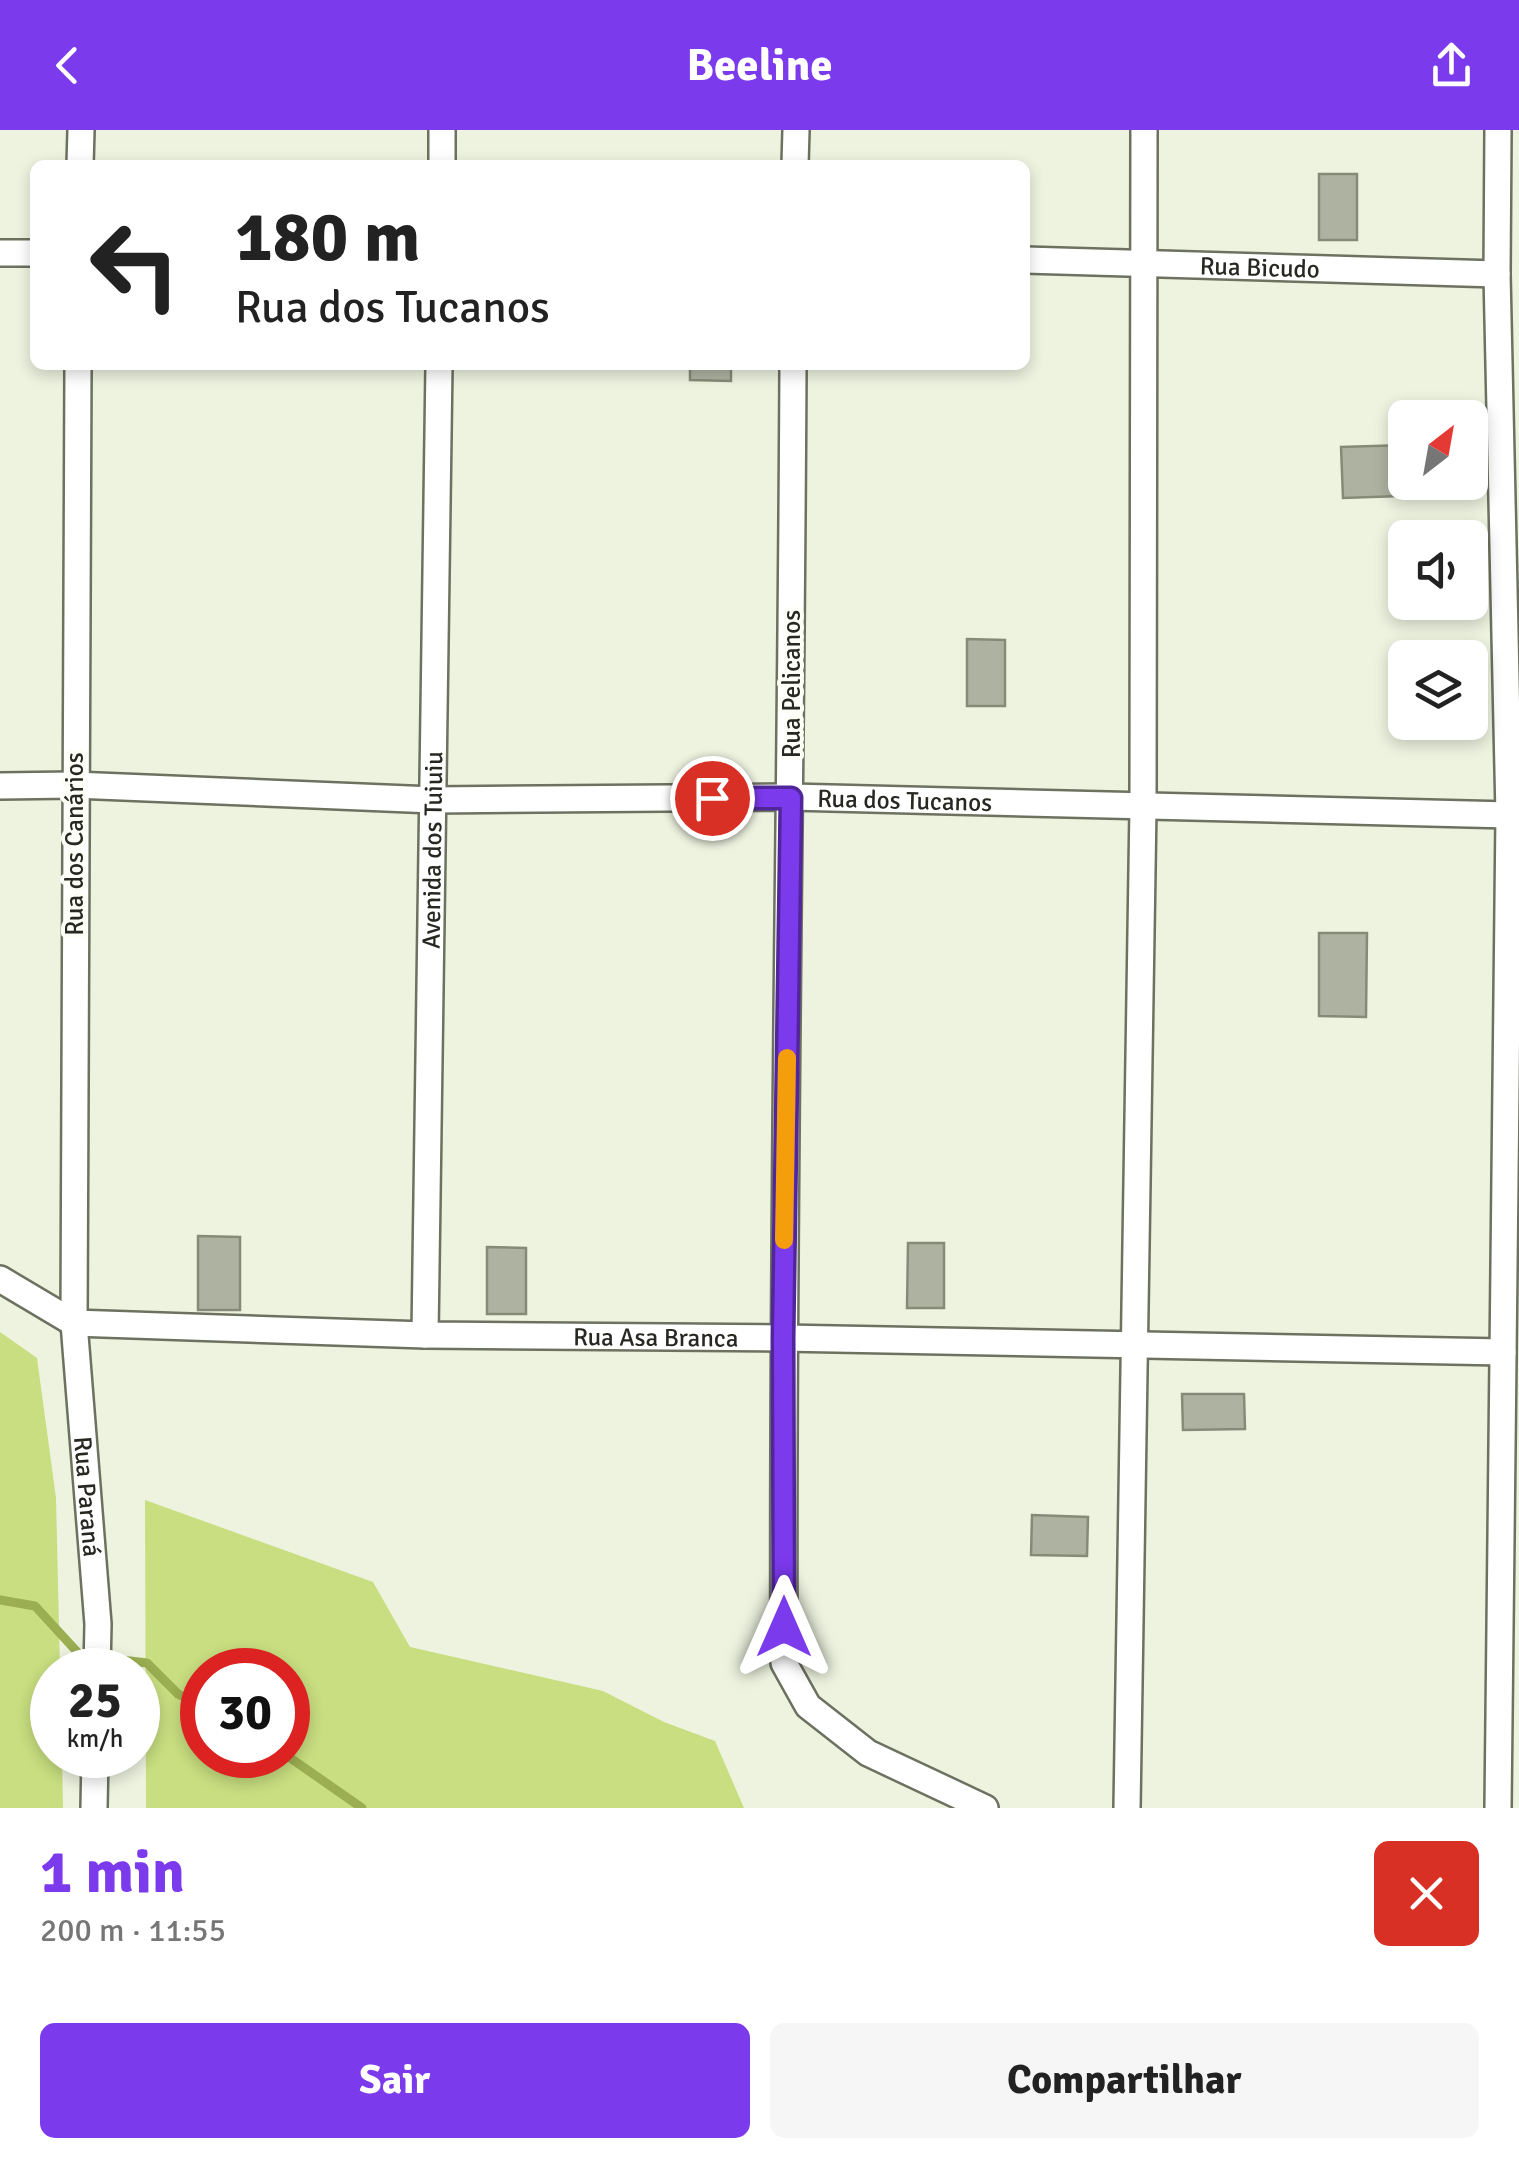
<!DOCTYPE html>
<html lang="pt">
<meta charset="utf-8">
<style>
body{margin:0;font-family:Signika,sans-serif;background:#f6f6f6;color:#222;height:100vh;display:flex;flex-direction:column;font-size:38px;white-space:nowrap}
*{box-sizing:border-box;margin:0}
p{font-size:32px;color:#767676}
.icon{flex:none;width:55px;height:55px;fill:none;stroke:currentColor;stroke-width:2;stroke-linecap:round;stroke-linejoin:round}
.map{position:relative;height:1678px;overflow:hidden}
.side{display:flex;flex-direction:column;background:#fff;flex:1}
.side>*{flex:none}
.top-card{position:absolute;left:30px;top:30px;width:1000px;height:210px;border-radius:15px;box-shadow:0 5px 15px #0003;background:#fff;color:#222;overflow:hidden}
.needle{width:65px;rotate:31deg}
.tools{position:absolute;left:1388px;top:270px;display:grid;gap:20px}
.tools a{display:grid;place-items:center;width:100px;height:100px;border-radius:15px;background:#fff;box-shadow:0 5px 15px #0003;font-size:50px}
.speed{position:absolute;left:30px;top:1518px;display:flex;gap:20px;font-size:50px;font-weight:700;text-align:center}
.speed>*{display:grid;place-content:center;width:130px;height:130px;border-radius:50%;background:#fff;box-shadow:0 5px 15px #0003;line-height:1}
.speed small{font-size:25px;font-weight:400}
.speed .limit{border:15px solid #d22;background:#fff;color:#111}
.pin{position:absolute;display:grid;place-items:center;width:85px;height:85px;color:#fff;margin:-42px;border:5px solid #fff;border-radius:50%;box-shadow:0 2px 10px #0007}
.me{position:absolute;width:110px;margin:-55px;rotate:0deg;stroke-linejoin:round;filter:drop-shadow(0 0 8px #0008)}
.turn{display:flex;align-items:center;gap:35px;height:210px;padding:0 40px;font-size:45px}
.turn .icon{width:130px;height:130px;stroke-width:2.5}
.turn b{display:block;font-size:70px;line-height:85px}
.round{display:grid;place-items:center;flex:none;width:105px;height:105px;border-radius:15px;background:#f6f6f6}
.summary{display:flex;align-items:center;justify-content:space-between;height:170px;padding:0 40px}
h1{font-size:60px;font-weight:800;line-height:75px;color:#7c3aed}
.button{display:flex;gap:20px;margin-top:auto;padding:20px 40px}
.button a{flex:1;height:115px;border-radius:15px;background:#7c3aed;color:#fff;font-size:40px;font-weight:800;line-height:115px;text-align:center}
.button a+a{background:#f6f6f6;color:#222}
header{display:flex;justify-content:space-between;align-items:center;height:130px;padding:0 40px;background:#7c3aed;color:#fff;font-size:45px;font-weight:800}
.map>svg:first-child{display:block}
.green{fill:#c8de80;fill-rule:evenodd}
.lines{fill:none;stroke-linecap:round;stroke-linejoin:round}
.stream{stroke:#9bae51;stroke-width:9}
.building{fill:#aeb3a1;stroke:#868b79;stroke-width:2.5}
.minor-casing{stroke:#6d7160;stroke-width:30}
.minor{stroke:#fff;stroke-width:25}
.route-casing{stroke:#51269a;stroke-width:25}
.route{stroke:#7c3aed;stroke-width:18}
.slow{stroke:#f59e0b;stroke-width:18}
.labels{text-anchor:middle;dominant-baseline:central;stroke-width:8;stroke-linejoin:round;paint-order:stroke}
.street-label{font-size:25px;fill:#262821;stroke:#fdfff7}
</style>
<header><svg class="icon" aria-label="back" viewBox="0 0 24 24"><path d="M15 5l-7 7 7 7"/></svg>Beeline<svg class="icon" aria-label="share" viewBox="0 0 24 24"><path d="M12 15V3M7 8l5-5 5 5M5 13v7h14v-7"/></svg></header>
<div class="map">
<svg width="1519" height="1678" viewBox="0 0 1519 1678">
<rect width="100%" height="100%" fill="#eef3e0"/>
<g class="green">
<path d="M0 1202 37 1228 56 1368 60 1540H52V1625H62L63 1678H0Z"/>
<path d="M145 1370 373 1452 410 1517 603 1561 664 1592 715 1611 744 1678H146ZM202 1540H288V1625H202Z"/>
</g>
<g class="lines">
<g class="stream">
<path d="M0 1470 35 1476 80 1525 147 1533 178 1564 202 1576"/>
<path d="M286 1625 362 1678"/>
</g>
</g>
<g class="building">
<rect x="1319" y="44" width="38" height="66"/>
<path d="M690 235H731V251L690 250Z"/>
<path d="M1405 315V352H1431V365L1343 368 1341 317Z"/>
<path d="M967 509 1005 510V576H967Z"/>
<path d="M1319 803H1367L1366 887 1319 886Z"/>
<path d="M198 1106 240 1107V1180H198Z"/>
<path d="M908 1113H944V1178H907Z"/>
<path d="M487 1117 526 1118V1184H487Z"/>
<path d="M1182 1264H1244L1245 1299 1183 1300Z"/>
<path d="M1032 1385 1088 1387 1087 1426 1031 1425Z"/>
</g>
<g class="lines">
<g class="minor-casing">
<g id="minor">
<path d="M80 35 81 0"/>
<path d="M442 35V0"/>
<path d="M795 35 796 0"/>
<path d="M0 123H35"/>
<path id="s1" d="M1025 130 1497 144"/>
<path id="s2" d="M78 235 74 1193 98 1494 97 1540"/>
<path d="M793 235C791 668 782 1100 784 1533L808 1576 868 1623 985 1678"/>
<path id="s3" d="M0 656 74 655 433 670 791 667 1509 685"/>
<path id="s4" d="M0 1149 74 1193 425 1205 783 1208 1503 1222"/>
<path id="s5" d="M425 1205 439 235"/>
<path d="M94 1678 95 1625"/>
<path d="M1127 1678 1143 677 1144 0"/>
<path d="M1498 1678 1509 685 1497 144 1498 0"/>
</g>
</g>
<use href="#minor" class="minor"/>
</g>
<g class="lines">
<g class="route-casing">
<path id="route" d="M712 668H791L783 1208 784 1497"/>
</g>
<use href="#route" class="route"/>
<path class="slow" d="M784 1110 787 928"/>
</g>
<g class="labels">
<g class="street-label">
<text stroke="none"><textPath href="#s1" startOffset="235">Rua Bicudo</textPath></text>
<text transform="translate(791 554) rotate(-90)">Rua Pelicanos</text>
<text stroke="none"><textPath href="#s3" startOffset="905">Rua dos Tucanos</textPath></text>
<text transform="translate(74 714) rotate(-90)">Rua dos Canários</text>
<text stroke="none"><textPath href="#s5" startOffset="485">Avenida dos Tuiuiu</textPath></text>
<text stroke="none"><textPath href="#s4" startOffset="668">Rua Asa Branca</textPath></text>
<text stroke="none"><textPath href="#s2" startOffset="1132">Rua Paraná</textPath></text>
</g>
</g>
</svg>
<div class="tools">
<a><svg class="needle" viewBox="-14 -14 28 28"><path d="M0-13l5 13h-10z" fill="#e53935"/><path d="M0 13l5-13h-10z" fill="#767676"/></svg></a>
<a><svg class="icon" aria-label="sound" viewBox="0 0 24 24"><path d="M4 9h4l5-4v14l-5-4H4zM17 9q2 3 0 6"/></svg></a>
<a><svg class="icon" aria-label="layers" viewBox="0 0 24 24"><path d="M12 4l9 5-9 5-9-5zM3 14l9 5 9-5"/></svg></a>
</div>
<div class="speed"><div>25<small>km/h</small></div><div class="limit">30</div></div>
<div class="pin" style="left:712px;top:668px;background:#d93025"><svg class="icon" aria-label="arrive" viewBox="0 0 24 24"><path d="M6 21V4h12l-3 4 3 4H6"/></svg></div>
<svg class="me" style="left:784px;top:1497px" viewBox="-20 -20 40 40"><path d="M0-17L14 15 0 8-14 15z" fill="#7c3aed" stroke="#fff" stroke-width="4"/></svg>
<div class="top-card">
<div class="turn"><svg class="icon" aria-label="left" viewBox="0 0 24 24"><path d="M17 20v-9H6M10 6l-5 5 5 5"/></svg><div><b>180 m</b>Rua dos Tucanos</div></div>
</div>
</div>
<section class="side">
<div class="summary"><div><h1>1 min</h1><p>200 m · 11:55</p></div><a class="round" style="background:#d93025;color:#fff"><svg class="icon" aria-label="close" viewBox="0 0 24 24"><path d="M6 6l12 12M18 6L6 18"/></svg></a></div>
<div class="button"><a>Sair</a><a>Compartilhar</a></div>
</section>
